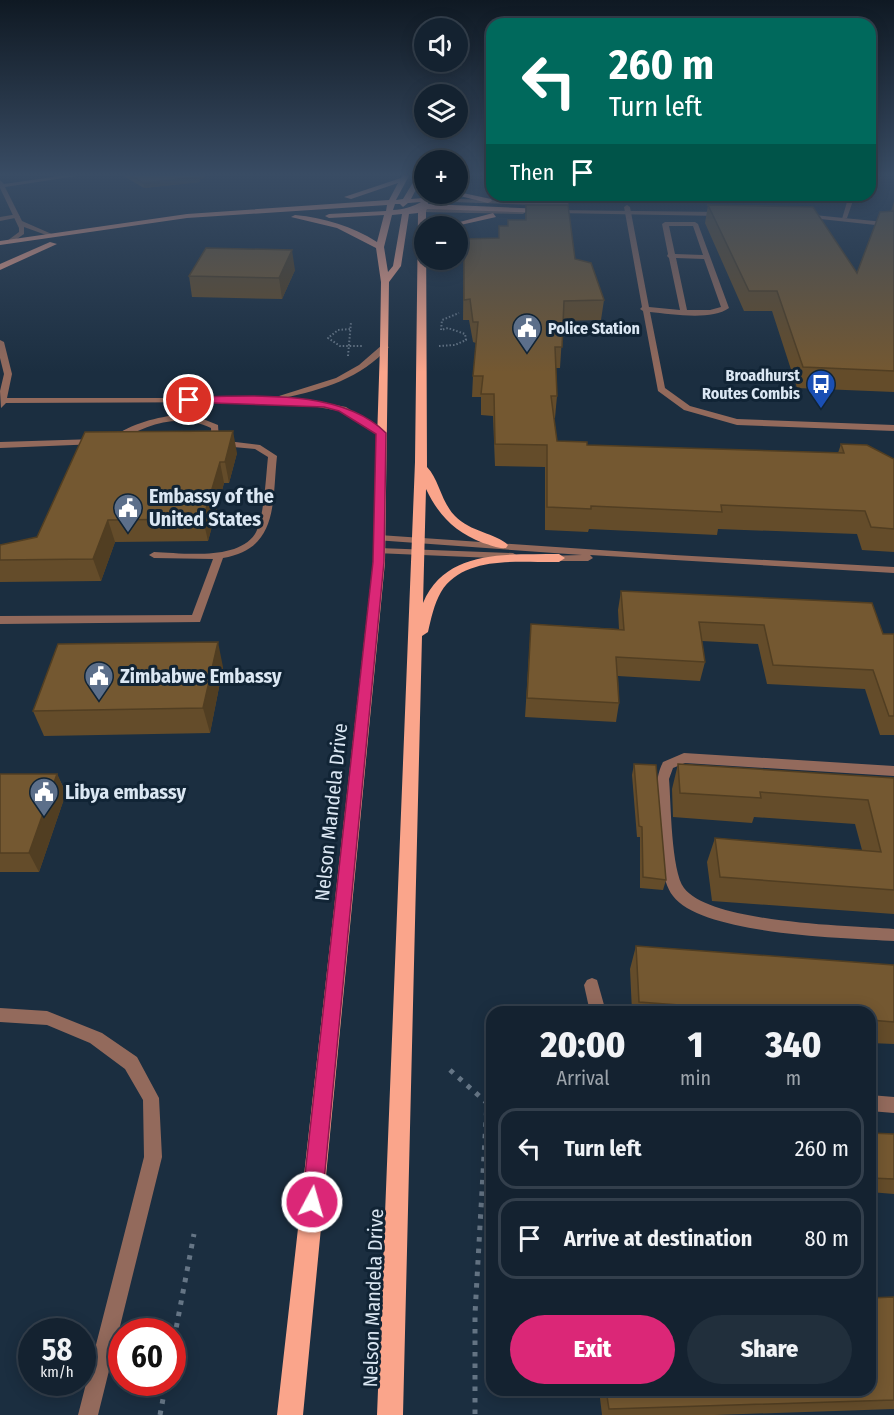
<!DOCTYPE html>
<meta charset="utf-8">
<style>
body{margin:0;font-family:"Fira Sans Condensed",sans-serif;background:#212f3c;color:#f1f3f6;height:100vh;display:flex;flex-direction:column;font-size:22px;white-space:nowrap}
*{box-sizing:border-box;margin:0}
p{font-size:20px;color:#9da4ab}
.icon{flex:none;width:33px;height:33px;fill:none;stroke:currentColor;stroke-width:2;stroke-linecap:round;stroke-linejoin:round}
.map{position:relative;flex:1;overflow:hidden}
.details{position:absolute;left:486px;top:1006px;width:390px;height:390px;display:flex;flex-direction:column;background:#142230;border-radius:18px;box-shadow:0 3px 15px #0003,0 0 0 2px #333f4c}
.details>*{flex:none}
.guide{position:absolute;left:486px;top:18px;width:390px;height:183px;border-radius:18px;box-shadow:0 3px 15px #0003,0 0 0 2px #333f4c;background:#00695c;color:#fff;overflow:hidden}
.buttons{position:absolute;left:414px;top:18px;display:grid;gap:12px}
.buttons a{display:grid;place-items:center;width:54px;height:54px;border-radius:50%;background:#142230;box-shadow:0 3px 15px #0003,0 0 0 2px #333f4c;font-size:30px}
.speed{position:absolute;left:18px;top:1318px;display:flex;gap:12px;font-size:30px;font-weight:700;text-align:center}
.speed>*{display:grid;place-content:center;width:78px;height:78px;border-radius:50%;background:#142230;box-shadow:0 3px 15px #0003,0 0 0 2px #333f4c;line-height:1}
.speed small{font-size:15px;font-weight:400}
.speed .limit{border:9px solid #d22;background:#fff;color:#111}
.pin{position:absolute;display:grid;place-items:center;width:51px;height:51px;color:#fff;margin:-26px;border:3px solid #fff;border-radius:50%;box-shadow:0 2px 6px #0007}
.me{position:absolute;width:66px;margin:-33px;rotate:6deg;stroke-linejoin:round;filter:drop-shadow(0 0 4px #0008)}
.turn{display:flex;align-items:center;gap:21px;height:126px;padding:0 24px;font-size:27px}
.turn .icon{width:78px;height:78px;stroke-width:2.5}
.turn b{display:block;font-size:42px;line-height:51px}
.then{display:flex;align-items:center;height:57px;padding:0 24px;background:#0003;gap:12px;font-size:22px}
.eta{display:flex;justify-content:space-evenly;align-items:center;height:102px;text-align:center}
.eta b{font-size:36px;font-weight:800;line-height:42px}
.action{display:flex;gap:12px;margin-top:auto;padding:12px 24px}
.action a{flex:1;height:69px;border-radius:36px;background:#db2777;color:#fff;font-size:24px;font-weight:800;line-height:69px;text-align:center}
.action a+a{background:#212f3c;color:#f1f3f6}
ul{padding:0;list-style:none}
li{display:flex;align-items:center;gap:18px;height:81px;margin:0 12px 9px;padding:0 12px;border:3px solid #333f4c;border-radius:18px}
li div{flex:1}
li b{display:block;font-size:22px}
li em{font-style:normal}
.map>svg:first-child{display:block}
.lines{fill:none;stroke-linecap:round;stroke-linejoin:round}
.path-far1{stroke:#657585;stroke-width:2;stroke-dasharray:1.5 2;stroke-linecap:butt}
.path{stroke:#657585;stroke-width:5;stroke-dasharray:4.5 7;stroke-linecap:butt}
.lane{fill:#936a5c;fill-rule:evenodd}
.street{fill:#936a5c;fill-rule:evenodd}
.primary{fill:#faa58b;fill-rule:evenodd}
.wall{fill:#644c2a}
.shaded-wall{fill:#513e22}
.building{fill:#745831;stroke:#513e22;stroke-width:1.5}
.route{fill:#db2777;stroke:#8e194d;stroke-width:1.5}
.labels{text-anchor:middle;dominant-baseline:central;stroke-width:6;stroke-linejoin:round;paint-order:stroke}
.far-poi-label{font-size:16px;font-weight:bold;fill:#dbe7f3;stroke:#112435;text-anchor:start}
.poi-label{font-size:20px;font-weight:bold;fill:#dbe7f3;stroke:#112435;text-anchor:start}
.street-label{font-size:20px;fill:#dbe7f3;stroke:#112435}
</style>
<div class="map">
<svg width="894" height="1415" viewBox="0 0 894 1415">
<rect width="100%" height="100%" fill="#1b2e40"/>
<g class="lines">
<g class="path-far1">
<path d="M350 329 338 330 328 338 340 346H362"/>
<path d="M441 330 442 320 459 313"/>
<path d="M439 346 455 345 466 340 465 334 448 328 441 330"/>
<path d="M348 356 351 322"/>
</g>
<g class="path">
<path d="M450 1070 487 1103 475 1314V1415"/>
<path d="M172 1350 194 1234"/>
<path d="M160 1415 166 1383"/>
</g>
<g class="lane">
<path d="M849 195H855L847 218 842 219Z"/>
<path d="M627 205 630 207 649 307 680 310 669 258 667 256 668 254 662 224 665 222H695L698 224 729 308C711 321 672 314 650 312L665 388 690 406 737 419 894 425V431L737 425 684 410 658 391 643 311 640 309 642 307 624 207ZM669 226H693L703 255 675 254ZM676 258 704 259 721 307 710 310H687Z"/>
<path d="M18 214 20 217 0 221V217Z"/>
<path d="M176 415 203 419 218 425 219 440 260 445 277 456C272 501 279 549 223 558L200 622 0 624V616L192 615 213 559 154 558 149 555 154 552C182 553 237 561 255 534 264 520 266 475 268 457L255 449 212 445 211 428C178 412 145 425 116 443L113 444 109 441C126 425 153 418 176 415Z"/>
<path d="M95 439 98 440V444L0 448V442Z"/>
<path d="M379 535 674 555 894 567V573L590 555 593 558 588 561H549L544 558 545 556 582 555 375 540 374 538Z"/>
<path d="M379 548 513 553 518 556 513 559 375 553 374 551Z"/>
<path d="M684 753 894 766V776L685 763 673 768 669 779C671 802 671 871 684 888 710 923 850 926 894 929V941C846 938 702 935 673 896 661 880 661 853 659 834 658 811 652 783 663 762Z"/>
<path d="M592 978 597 980 606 1012H590L584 985 587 980Z"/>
<path d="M870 1095 894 1097V1113L870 1111Z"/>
</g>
<g class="street">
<path d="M74 174H89L5 187 22 221 54 235 49 236 24 227V234L11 243H7V241L19 232V228L0 188V180L4 184Z"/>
<path d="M425 198 566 202 569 204 566 206 423 201Z"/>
<path d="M422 209 523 210 526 212 523 214 420 212Z"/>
<path d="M553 210 721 212 724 214 721 216 555 213Z"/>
<path d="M804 214 894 223V227L802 217Z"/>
<path d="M0 340 4 342 12 374 7 398H258L306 399 346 407 385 433 378 435 340 411 306 405 258 402 6 403 1 408 0 391 4 374 0 358Z"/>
<path d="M382 345 389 347C361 378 323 390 283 398L279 396 336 378 359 365Z"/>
<path d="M0 1008 47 1011 102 1033 137 1057 159 1098 162 1157 98 1415H78L144 1157 143 1100 125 1069 90 1043 47 1025 0 1022Z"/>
</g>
<g class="primary">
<path d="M403 174H410L396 200 403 199 418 174H424L411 199 423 198 425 194H431L428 204 545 209 549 211 545 213 427 209 426 211 427 467C439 479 441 502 455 516 470 532 496 533 508 545L506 548C498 549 491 545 483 543 455 532 439 516 426 489L423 603C446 548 509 555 559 554L565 558 559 562C522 563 464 554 441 592 434 604 431 619 428 632L422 636 403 1415H377L415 462 418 213 409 214 401 266 389 282 385 562 303 1415H277L373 562 380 347 381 282 376 248 337 228 291 217 295 215C325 218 352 226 377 242L384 215 329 218 325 216 329 214 386 211 387 205 187 218 0 245V241L187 214 389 200 398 183 351 199 344 197 401 178ZM421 202C414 206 403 210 393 210L395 204H400L403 207 408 203ZM402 214 393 266 388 272 384 247 392 215Z"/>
<path d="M458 192 491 199 492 201 488 203 452 194Z"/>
<path d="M493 213 496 217 456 226H445Z"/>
<path d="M50 242 57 244 0 270V264Z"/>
</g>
</g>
<g class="wall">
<path d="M120 174H204L205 178 200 179V182L144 188Z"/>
<path d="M894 201V392L797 388 772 311H744L705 223 708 205 857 273 891 211Z"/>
<path d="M526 205 575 259 604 300 601 320 563 321 560 368H556L557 396 555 418H554L557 441 587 445 838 453 841 444 894 459V552L862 550 857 534 718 529 717 535 589 529 588 532 545 530V467L495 466 493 416 481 415V397H472L473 376 476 343 473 342 469 320H463L464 239 499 238 508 226 525 220Z"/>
<path d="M295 270 282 299 192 297 189 276Z"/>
<path d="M237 453 229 483H224L208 541 115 542 101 581 0 582V545L37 537Z"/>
<path d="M621 591 883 634H894V735H880L865 689 767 684 758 644 702 641 705 662 700 681 618 676 619 703 616 722 525 717 531 624 619 629 618 610Z"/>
<path d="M223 667 210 733 44 736 33 711Z"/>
<path d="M634 764 666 880 663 890 640 888V837H637L632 775Z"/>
<path d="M678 764 894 778V914L712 901 707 862 715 838 862 850 855 824 754 817 752 823 673 817 672 789Z"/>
<path d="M0 774H57L66 793 39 872H0Z"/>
<path d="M636 946 894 965V1044L870 1043V1012H632L630 969Z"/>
<path d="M870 1133 894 1134V1194L870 1192Z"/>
<path d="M894 1297V1409L715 1415H602L599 1390H870Z"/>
</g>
<g class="shaded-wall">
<path d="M197 174H204L205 178 200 179V182L144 188 143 183Z"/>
<path d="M292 250 295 270 282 299 279 278Z"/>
<path d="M233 431 237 453 229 483 225 462Z"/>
<path d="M220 462 224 483 208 541 203 519Z"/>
<path d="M108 520 115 542 101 581 93 559Z"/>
<path d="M218 642 223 667 210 733 203 708Z"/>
<path d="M57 774 66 793 39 872 29 853Z"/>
</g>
<g class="building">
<path d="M129 174H198L199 177 143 183Z"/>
<path d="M526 205H568L575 259 591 263 604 300 564 301 562 347H555L557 396H551L557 441 587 442V445L844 453 841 444 867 445 894 459V529L871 527 865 511 721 505 722 512 591 506V509L547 507V445L495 444 494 394H481L483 376H473L478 322H473L470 299 464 300V239L499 238V226H508V220H526Z"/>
<path d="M708 205 813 207 857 273 880 212 894 211V371L803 367 777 291H749Z"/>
<path d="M206 248 292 250 279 278 189 276Z"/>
<path d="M233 431 225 462H220L203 519 108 520 93 559 0 560V545L37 537 85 432Z"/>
<path d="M621 591 872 603 883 634H894V716H889L873 670 773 665 764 625 699 622 705 662 616 657 619 703 527 698 531 624 624 630Z"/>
<path d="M218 642 203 708 33 711 58 644Z"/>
<path d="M634 764 656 765 666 880 643 877 642 827 639 826Z"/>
<path d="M678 764 894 778V890L720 877 715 838 881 852 868 800 760 792 761 798 680 793Z"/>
<path d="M0 774H57L29 853H0Z"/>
<path d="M636 946 894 965V1022L870 1020V1012H775L639 1002Z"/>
<path d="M870 1133 894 1134V1179L870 1178Z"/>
<path d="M894 1297V1400L609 1409 606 1390H870V1298Z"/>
</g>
<linearGradient id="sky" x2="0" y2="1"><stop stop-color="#0f1923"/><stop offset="0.47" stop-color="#394c64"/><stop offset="1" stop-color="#394c64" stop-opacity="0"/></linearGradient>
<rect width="894" height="372" fill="url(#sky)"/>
<path class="route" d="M189 397C249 397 340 387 386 433L384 562 322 1202 319 1209 312 1212 305 1209 302 1202 373 562 376 434 339 411 324 407 185 402V398Z"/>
<defs>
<g id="civic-pin" transform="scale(1.5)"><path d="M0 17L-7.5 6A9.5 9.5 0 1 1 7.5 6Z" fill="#5c6f8a" stroke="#112435"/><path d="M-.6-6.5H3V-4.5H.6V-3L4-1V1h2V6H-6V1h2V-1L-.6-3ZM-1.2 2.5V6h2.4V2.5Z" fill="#fff"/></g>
<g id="bus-pin" transform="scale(1.5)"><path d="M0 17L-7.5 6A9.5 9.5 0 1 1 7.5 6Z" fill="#1a4fb4" stroke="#112435"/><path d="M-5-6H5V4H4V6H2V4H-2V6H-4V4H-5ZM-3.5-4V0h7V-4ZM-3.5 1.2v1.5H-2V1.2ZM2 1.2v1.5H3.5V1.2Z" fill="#fff"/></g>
</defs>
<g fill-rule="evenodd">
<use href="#civic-pin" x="527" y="328"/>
<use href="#bus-pin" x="821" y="384"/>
<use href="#civic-pin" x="128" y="508"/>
<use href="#civic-pin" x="99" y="676"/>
<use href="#civic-pin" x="44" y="792"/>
</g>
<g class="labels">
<g class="far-poi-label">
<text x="548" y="328">Police Station</text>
<text x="800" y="375" text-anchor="end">Broadhurst<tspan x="800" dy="18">Routes Combis</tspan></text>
</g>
<g class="poi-label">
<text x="149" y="496">Embassy of the<tspan x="149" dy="23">United States</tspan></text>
<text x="120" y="676">Zimbabwe Embassy</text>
<text x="65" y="792">Libya embassy</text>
</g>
<g class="street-label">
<text transform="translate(331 812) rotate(-84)">Nelson Mandela Drive</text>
<text transform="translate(373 1298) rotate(-88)">Nelson Mandela Drive</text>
</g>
</g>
</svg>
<div class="buttons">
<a><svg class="icon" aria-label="sound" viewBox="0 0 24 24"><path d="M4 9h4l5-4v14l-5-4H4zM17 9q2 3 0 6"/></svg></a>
<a><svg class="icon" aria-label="layers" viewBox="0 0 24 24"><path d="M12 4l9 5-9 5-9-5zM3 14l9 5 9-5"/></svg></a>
<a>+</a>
<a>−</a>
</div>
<div class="speed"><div>58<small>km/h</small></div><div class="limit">60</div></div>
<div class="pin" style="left:189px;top:400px;background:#d93025"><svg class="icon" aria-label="arrive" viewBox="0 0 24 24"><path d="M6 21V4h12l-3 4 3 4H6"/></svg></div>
<svg class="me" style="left:312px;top:1202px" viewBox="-20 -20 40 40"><circle r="17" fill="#db2777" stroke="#fff" stroke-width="3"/><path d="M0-11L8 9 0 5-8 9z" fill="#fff"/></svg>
<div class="guide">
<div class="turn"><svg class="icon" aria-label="left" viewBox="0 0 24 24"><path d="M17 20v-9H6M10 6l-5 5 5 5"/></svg><div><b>260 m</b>Turn left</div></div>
<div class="then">Then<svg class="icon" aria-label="arrive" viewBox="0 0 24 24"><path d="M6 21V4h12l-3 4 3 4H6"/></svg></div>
</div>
<section class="details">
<div class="eta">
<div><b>20:00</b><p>Arrival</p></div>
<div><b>1</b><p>min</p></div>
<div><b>340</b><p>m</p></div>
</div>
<ul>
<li><svg class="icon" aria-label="left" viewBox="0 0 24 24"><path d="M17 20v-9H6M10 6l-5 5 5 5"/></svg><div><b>Turn left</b></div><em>260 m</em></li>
<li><svg class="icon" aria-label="arrive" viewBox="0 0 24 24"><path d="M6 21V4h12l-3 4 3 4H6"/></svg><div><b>Arrive at destination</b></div><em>80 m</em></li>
</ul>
<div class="action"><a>Exit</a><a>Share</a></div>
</section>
</div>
